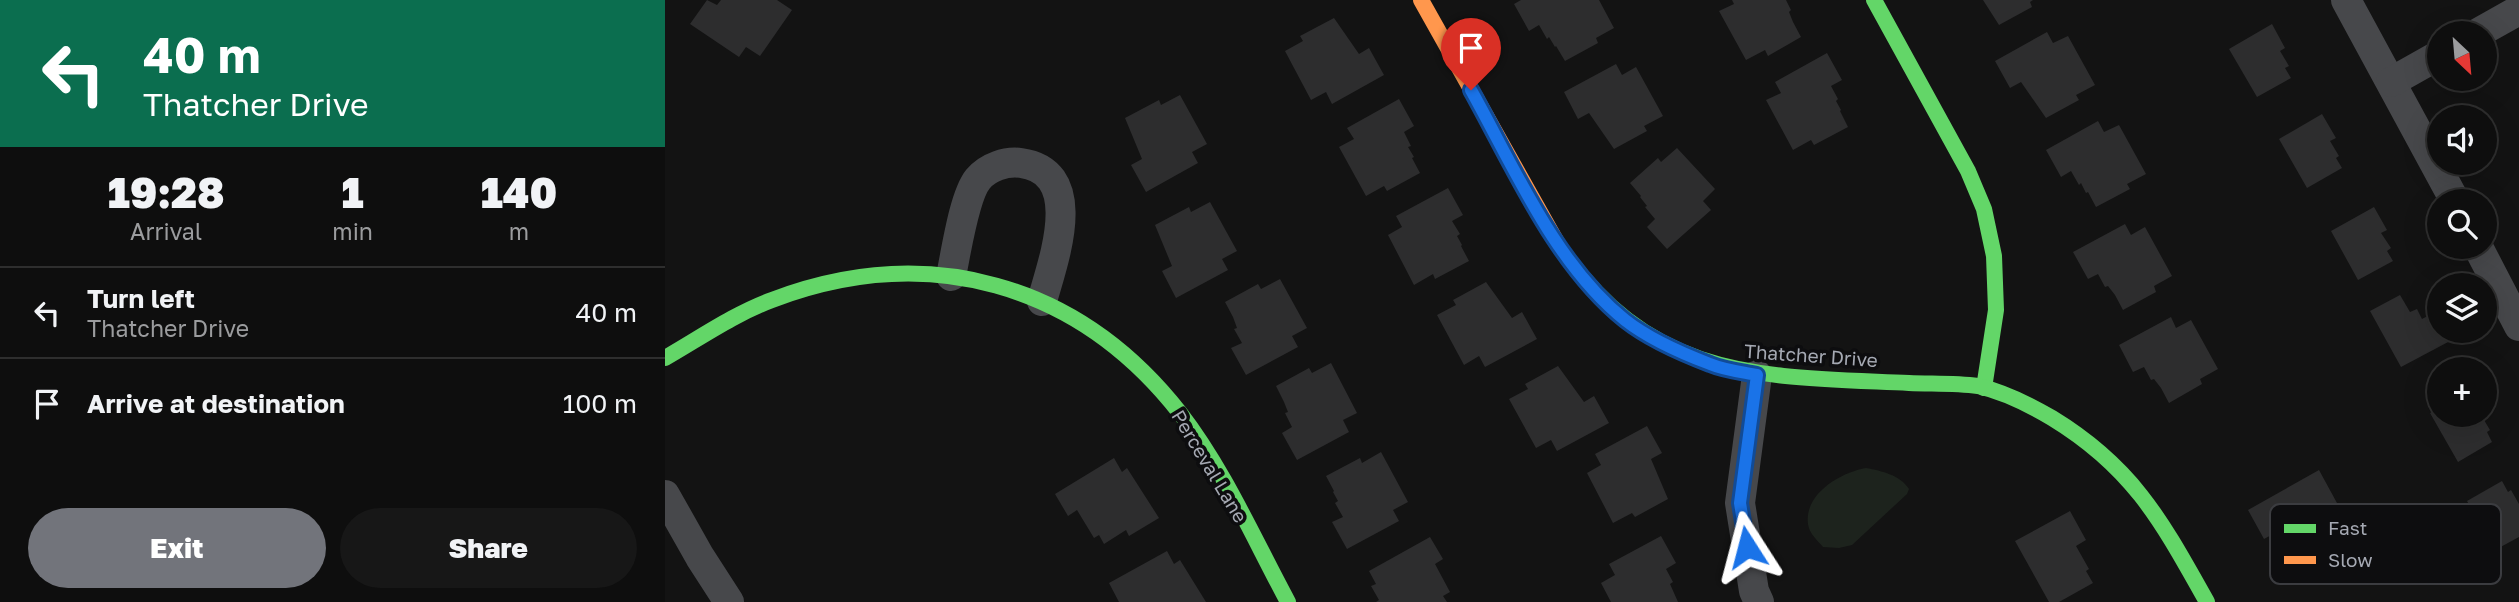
<!DOCTYPE html>
<style>
body{margin:0;font-family:"Golos Text",sans-serif;background:#171717;color:#f1f3f6;height:100vh;display:flex;flex-direction:column;font-size:26px;white-space:nowrap}
*{box-sizing:border-box;margin:0}
p{font-size:23px;color:#9b9c9e}
.icon{flex:none;width:38px;height:38px;fill:none;stroke:currentColor;stroke-width:2;stroke-linecap:round;stroke-linejoin:round}
.map{position:relative;flex:1;overflow:hidden}
.details{display:flex;flex-direction:column;background:#0e0e0e;width:665px}
.details>*{flex:none}
.banner{background:#0b6e4f;color:#fff;overflow:hidden}
.needle{width:46px;rotate:154deg}
.controls{position:absolute;left:1762px;top:21px;display:grid;gap:14px}
.controls a{display:grid;place-items:center;width:70px;height:70px;border-radius:50%;background:#0e0e0e;box-shadow:0 7px 28px #0002,0 0 0 2px #2e2e2e;font-size:35px}
.pin{position:absolute;display:grid;place-items:center;width:60px;height:60px;color:#fff;margin:-72px -30px;border-radius:50% 50% 50% 0;rotate:-45deg;box-shadow:0 0 7px #0007}
.pin .icon{rotate:45deg}
.me{position:absolute;width:77px;margin:-38px;rotate:351deg;stroke-linejoin:round;filter:drop-shadow(0 0 5px #0008)}
.turn{display:flex;align-items:center;gap:24px;height:147px;padding:0 28px;font-size:32px}
.turn .icon{width:91px;height:91px;stroke-width:2.5}
.turn b{display:block;font-size:49px;line-height:60px}
.eta{display:flex;justify-content:space-evenly;align-items:center;height:119px;text-align:center}
.eta b{font-size:42px;font-weight:800;line-height:49px}
.action{display:flex;gap:14px;margin-top:auto;padding:14px 28px}
.action a{flex:1;height:80px;border-radius:42px;background:#72747b;color:#fff;font-size:28px;font-weight:800;line-height:80px;text-align:center}
.action a+a{background:#171717;color:#f1f3f6}
ul{padding:0;list-style:none}
li{display:flex;align-items:center;gap:21px;height:91px;padding:0 28px;border-top:2px solid #2e2e2e}
li div{flex:1}
li b{display:block;font-size:26px}
li em{font-style:normal}
main{display:flex;flex:1;min-height:0}
.map>svg:first-child{display:block}
.green{fill:#1d231d}
.building{fill:#2d2d2e}
.lines{fill:none;stroke-linecap:round;stroke-linejoin:round}
.street{stroke:#47484b;stroke-width:30}
.fast{stroke:#63d668;stroke-width:16}
.slow{stroke:#ff974d;stroke-width:16}
.route-casing{stroke:#114b97;stroke-width:18}
.route{stroke:#1a73e8;stroke-width:12}
.labels{text-anchor:middle;dominant-baseline:central;stroke-width:7;stroke-linejoin:round;paint-order:stroke}
.street-label{font-size:19px;fill:#a5a9b3;stroke:#0d0d0f}
.key{fill:#0d0d0f;stroke:#3b3c40;stroke-width:2}
.key-label{font-size:19px;fill:#a5a9b3}
</style>
<main>
<section class="details">
<div class="banner">
<div class="turn"><svg class="icon" aria-label="left" viewBox="0 0 24 24"><path d="M17 20v-9H6M10 6l-5 5 5 5"/></svg><div><b>40 m</b>Thatcher Drive</div></div>
</div>
<div class="eta">
<div><b>19:28</b><p>Arrival</p></div>
<div><b>1</b><p>min</p></div>
<div><b>140</b><p>m</p></div>
</div>
<ul>
<li><svg class="icon" aria-label="left" viewBox="0 0 24 24"><path d="M17 20v-9H6M10 6l-5 5 5 5"/></svg><div><b>Turn left</b><p>Thatcher Drive</p></div><em>40 m</em></li>
<li><svg class="icon" aria-label="arrive" viewBox="0 0 24 24"><path d="M6 21V4h12l-3 4 3 4H6"/></svg><div><b>Arrive at destination</b></div><em>100 m</em></li>
</ul>
<div class="action"><a>Exit</a><a>Share</a></div>
</section>
<div class="map">
<svg width="1854" height="602" viewBox="0 0 1854 602">
<rect width="100%" height="100%" fill="#131313"/>
<path class="green" d="M1201 468C1217 471 1235 475 1244 489L1242 494 1187 545 1174 548 1158 547C1152 540 1144 533 1143 524 1139 493 1177 472 1201 468Z"/>
<g class="building">
<path d="M42 0 52 5 56 0H112L127 10 95 56 81 47 74 57 25 24Z"/>
<path d="M856 0H934L949 28 931 38 933 43 900 61 891 46 890 47 884 37 882 39 874 25 864 31 849 4Z"/>
<path d="M1067 0H1121L1126 10 1124 12 1128 22 1136 37 1103 56 1100 50 1081 60 1054 11 1069 4Z"/>
<path d="M1318 0H1368L1365 2 1367 7 1334 25Z"/>
<path d="M669 18 694 54 704 48 719 75 667 104 661 92 646 100 620 51 638 41 635 36Z"/>
<path d="M1607 24 1620 48 1615 51 1624 66 1620 68 1626 78 1592 97 1564 49Z"/>
<path d="M1382 32 1388 43 1403 36 1430 85 1411 95 1414 100 1381 118 1356 82 1345 88 1330 61Z"/>
<path d="M1162 53 1177 80 1166 86 1173 99 1171 101 1176 110 1175 111 1183 127 1149 145 1146 140 1128 150 1101 100 1116 93 1110 82Z"/>
<path d="M951 64 957 75 971 67 998 116 979 126 982 131 949 149 924 113 913 119 899 92Z"/>
<path d="M515 95 542 144 527 152 533 163 481 192 466 165 477 159 460 118 494 100 496 105Z"/>
<path d="M734 99 749 126 739 132 746 146 743 147 749 157 747 158 755 173 722 191 719 186 701 196 674 147 689 139 682 128Z"/>
<path d="M1657 114 1671 138 1665 141 1674 156 1671 158 1677 168 1642 188 1614 139Z"/>
<path d="M1433 121 1439 132 1454 125 1481 174 1462 184 1465 189 1431 207 1423 192 1421 193 1416 183 1414 185 1406 171 1396 177 1381 150Z"/>
<path d="M1012 148 1050 189 1038 201 1046 210 1002 249 982 227 990 219 980 207 982 206 975 197 976 196 965 183 993 158 996 162Z"/>
<path d="M783 188 798 215 787 221 795 234 792 236 797 245 796 246 804 261 770 279 768 274 749 285 723 235 737 227 731 216Z"/>
<path d="M545 202 572 251 557 259 563 270 511 298 497 271 507 266 490 225 524 207 526 212Z"/>
<path d="M1709 207 1722 230 1716 233 1726 248 1722 251 1728 261 1693 280 1666 231Z"/>
<path d="M1460 224 1466 235 1480 227 1507 276 1489 286 1491 292 1458 310 1450 295 1443 286 1440 287 1433 274 1423 279 1408 252Z"/>
<path d="M615 279 642 328 627 336 633 347 581 375 566 348 577 343 569 329 572 328 568 317 560 302 593 284 596 289Z"/>
<path d="M821 282 847 318 857 312 872 339 820 367 814 356 799 365 772 315 791 305 788 300Z"/>
<path d="M1735 295 1745 312 1752 309 1757 319 1770 312 1774 321V331H1780L1785 341 1736 367 1705 311Z"/>
<path d="M1506 317 1511 328 1526 320 1553 369 1535 379 1537 384 1504 403 1496 388 1489 379 1486 380 1479 367 1468 372 1454 345Z"/>
<path d="M666 363 692 413 678 420 684 432 632 460 617 433 627 427 620 413 623 412 619 402 611 386 644 368 647 373Z"/>
<path d="M893 366 919 402 929 396 944 423 892 451 886 440 871 448 844 399 863 389 860 384Z"/>
<path d="M1774 408V415H1816L1825 430 1822 432 1827 442 1793 462 1765 413Z"/>
<path d="M982 426 997 453 986 459 1003 499 970 517 967 513 948 523 922 473 936 465 930 454Z"/>
<path d="M716 452 743 502 728 510 734 521 682 549 667 522 678 517 670 503 673 501 668 492 669 491 661 476 695 458 697 463Z"/>
<path d="M449 458 457 472 462 468 494 518 464 536 461 530 439 544 434 535 429 538 412 510 403 516 390 494Z"/>
<path d="M1654 470 1690 536 1648 559 1641 547 1638 549 1625 525 1599 539 1583 510Z"/>
<path d="M1837 481 1843 492 1846 490 1854 504V537L1830 550 1802 501Z"/>
<path d="M1405 511 1421 540 1411 546 1424 569 1421 571 1428 583 1394 602H1384L1350 541Z"/>
<path d="M996 536 1011 563 1001 569 1008 582 1005 584 1013 602H946L936 583 950 575 944 564Z"/>
<path d="M765 537 778 559 770 564 785 592 778 596 782 602H711L714 600 706 586 711 584 704 571Z"/>
<path d="M502 551 509 564 515 560 541 602H454L444 583Z"/>
</g>
<g class="lines">
<g class="street">
<path d="M1681 0 1790 201"/>
<path d="M1813 33 1854 10"/>
<path d="M1726 82 1774 55"/>
<path d="M1813 247 1854 326"/>
<path d="M286 276C291 253 299 196 313 179 323 167 341 161 356 163 422 172 388 261 377 301"/>
<path d="M1092 375 1075 503 1089 591 1094 602"/>
<path d="M0 495 35 557 64 602"/>
</g>
<g class="fast">
<path d="M1209 0 1303 171 1319 209 1329 256 1331 310 1319 388"/>
<path d="M894 246C988 382 1094 376 1244 383 1267 384 1290 383 1313 386 1339 392 1365 405 1387 418 1469 468 1497 522 1542 602"/>
<path d="M0 358C35 338 69 314 107 300 263 241 413 283 515 413 559 470 589 539 623 602"/>
</g>
<path class="slow" d="M756 0 894 246"/>
</g>
<g class="lines">
<g class="route-casing">
<path id="route" d="M806 90C849 167 890 264 960 320 984 339 1016 353 1045 364 1059 370 1077 372 1092 375L1075 503 1082 547"/>
</g>
<use href="#route" class="route"/>
</g>
<g class="labels">
<g class="street-label">
<text transform="translate(1146 355) rotate(4)">Thatcher Drive</text>
<text transform="translate(545 466) rotate(59)">Perceval Lane</text>
</g>
</g>
<rect x="1605" y="504" width="231" height="80" rx="10" class="key"/>
<rect x="1619" y="524" width="32" height="9" fill="#63d668"/>
<rect x="1619" y="556" width="32" height="8" fill="#ff974d"/>
<g class="key-label">
<text x="1663" y="535">Fast</text>
<text x="1663" y="567">Slow</text>
</g>
</svg>
<div class="controls">
<a><svg class="needle" viewBox="-14 -14 28 28"><path d="M0-13l5 13h-10z" fill="#e53935"/><path d="M0 13l5-13h-10z" fill="#9b9c9e"/></svg></a>
<a><svg class="icon" aria-label="sound" viewBox="0 0 24 24"><path d="M4 9h4l5-4v14l-5-4H4zM17 9q2 3 0 6"/></svg></a>
<a><svg class="icon" aria-label="search" viewBox="0 0 24 24"><circle cx="10" cy="10" r="6"/><path d="M15 15l6 6"/></svg></a>
<a><svg class="icon" aria-label="layers" viewBox="0 0 24 24"><path d="M12 4l9 5-9 5-9-5zM3 14l9 5 9-5"/></svg></a>
<a>+</a>
</div>
<div class="pin" style="left:806px;top:90px;background:#d93025"><svg class="icon" aria-label="arrive" viewBox="0 0 24 24"><path d="M6 21V4h12l-3 4 3 4H6"/></svg></div>
<svg class="me" style="left:1082px;top:547px" viewBox="-20 -20 40 40"><path d="M0-17L14 15 0 8-14 15z" fill="#1a73e8" stroke="#fff" stroke-width="4"/></svg>
</div>
</main>
